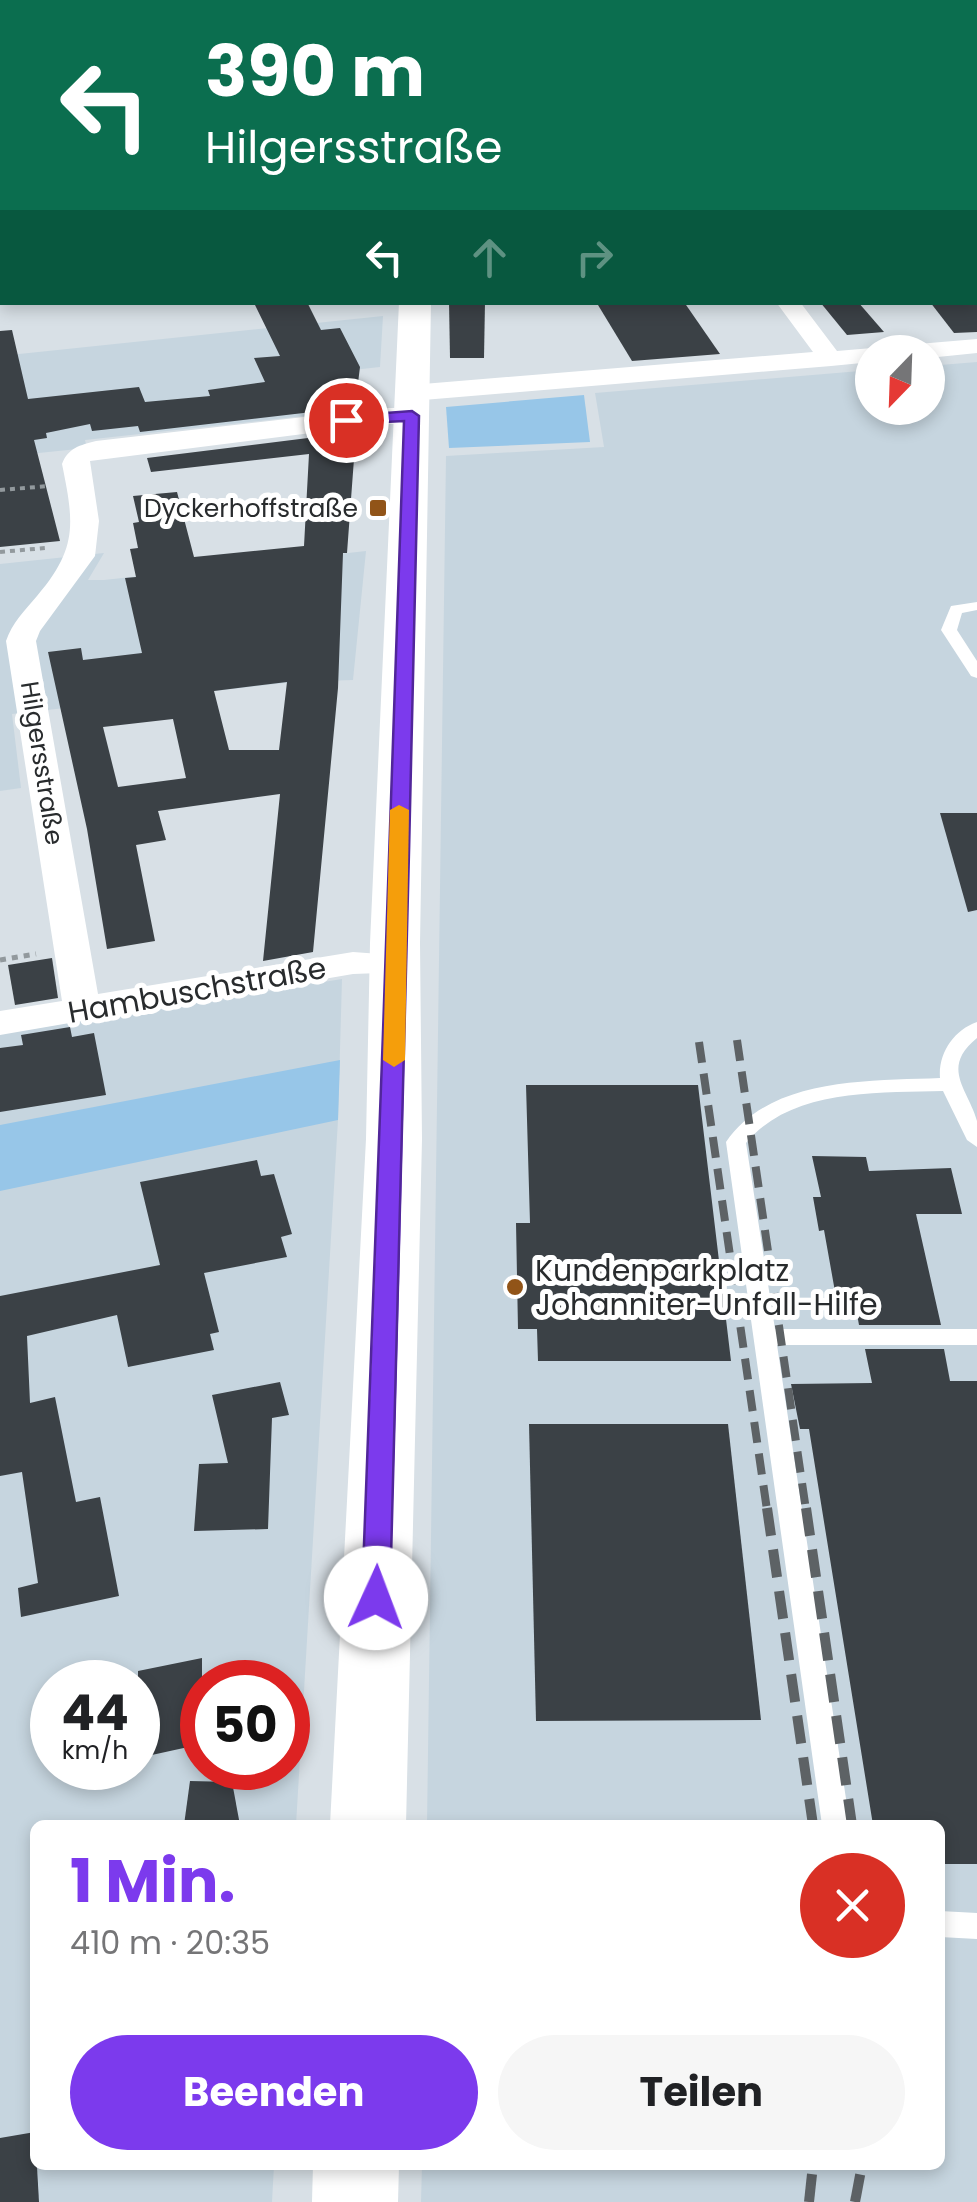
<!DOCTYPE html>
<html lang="de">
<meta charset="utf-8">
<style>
body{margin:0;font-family:Poppins,sans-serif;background:#f6f6f6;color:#202124;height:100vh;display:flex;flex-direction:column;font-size:38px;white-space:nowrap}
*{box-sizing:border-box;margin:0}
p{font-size:32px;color:#757577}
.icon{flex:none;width:55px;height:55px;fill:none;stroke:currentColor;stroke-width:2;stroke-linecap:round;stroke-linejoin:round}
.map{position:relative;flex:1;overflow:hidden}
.side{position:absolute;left:30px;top:1820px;width:915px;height:350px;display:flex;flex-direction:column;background:#fff;border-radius:15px;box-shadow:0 5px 15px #0003}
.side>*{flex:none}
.guide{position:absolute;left:0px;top:0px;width:978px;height:305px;box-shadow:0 5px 15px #0003;background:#0b6e4f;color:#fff;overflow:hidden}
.needle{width:65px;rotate:203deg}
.fabs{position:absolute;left:855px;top:335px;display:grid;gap:20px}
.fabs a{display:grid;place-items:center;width:90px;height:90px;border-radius:50%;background:#fff;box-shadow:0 5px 15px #0003;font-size:50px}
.speed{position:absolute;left:30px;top:1660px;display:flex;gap:20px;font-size:50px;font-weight:700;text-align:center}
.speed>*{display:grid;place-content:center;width:130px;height:130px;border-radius:50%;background:#fff;box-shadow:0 5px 15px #0003;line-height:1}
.speed small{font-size:25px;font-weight:400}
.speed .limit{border:15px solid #d22;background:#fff;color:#111}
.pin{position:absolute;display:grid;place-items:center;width:85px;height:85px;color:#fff;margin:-42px;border:5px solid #fff;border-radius:50%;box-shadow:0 2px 10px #0007}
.me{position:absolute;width:110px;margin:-55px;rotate:2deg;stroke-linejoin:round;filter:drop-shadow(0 0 8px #0008)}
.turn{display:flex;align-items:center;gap:35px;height:210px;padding:0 40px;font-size:45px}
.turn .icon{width:130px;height:130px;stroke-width:2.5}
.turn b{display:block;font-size:70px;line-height:85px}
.lanes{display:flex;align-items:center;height:95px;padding:0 40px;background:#0003;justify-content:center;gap:50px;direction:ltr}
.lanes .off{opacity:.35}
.round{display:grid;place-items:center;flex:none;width:105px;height:105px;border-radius:52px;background:#f6f6f6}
.summary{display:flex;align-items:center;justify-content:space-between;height:170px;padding:0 40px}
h1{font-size:60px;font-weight:700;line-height:75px;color:#7c3aed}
.button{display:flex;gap:20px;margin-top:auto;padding:20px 40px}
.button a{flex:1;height:115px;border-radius:60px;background:#7c3aed;color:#fff;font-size:40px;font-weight:700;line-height:115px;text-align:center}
.button a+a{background:#f6f6f6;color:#202124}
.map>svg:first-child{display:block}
.built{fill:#c6d5df;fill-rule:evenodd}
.green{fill:#97c6e8}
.building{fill:#3b4146;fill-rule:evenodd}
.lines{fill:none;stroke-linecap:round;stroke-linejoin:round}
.path-far2{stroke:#92999d;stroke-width:2.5;stroke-dasharray:4 4;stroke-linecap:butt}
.path-far1{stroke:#92999d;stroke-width:4;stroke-dasharray:5 5;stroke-linecap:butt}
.path{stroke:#92999d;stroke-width:5;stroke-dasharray:6 6;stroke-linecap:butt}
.lane{fill:#fff;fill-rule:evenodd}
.street{fill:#fff;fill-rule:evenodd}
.secondary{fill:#fff;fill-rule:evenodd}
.rail-far2{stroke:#5d6265;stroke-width:4;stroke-dasharray:10 5;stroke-linecap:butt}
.rail-far1{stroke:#5d6265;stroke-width:8;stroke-dasharray:21 11;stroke-linecap:butt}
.rail{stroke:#5d6265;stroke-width:10;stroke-dasharray:28 14;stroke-linecap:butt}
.route{fill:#7c3aed;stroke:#51269a;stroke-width:2.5}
.slow{fill:#f59e0b}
.poi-dot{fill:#915418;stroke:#fff;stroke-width:4}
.labels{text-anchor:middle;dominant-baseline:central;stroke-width:10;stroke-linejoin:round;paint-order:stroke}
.far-poi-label{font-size:25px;fill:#282b2d;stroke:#fff;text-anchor:end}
.far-street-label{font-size:25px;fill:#282b2d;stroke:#fff}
.street-label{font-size:30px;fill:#282b2d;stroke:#fff}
.poi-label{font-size:30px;fill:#282b2d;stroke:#fff;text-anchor:start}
</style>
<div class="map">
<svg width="977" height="2202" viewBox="0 0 977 2202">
<rect width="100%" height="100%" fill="#d8e0e6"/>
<g class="built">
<path d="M383 316 380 367 299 376 313 415 85 440 87 448 0 457V356Z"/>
<path d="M977 362V2202H421L422 2165H940V1825H427L446 456 604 447 595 393 872 370V408H928V366Z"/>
<path d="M366 551 353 680 294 682 12 714 21 788 0 791V564L104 553 88 580H104Z"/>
<path d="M342 979 338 1120 296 1825H35V2165H274L272 2202H0V1034ZM52 1682H138V1768H52ZM202 1682H288V1768H202Z"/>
</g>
<g class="green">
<path d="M584 395 590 442 449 448 446 407Z"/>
<path d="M340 1060 338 1120 0 1191V1125Z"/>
</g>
<g class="building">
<path d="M307 302 321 330 340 328 360 367 355 407 140 432 138 426 92 431 90 424 46 433 47 438 34 440 60 541 0 547V331L12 330 28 399 139 387 145 402 210 396 208 390 265 382 254 358 280 356 255 305Z"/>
<path d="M449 302H485L484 358H450Z"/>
<path d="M627 302H684L720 354 632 361 598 305Z"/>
<path d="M820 302H858L884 332 847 335Z"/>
<path d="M930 302H977V332L954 333Z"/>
<path d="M356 432 347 553H343L338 688 313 952 263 961 280 794 158 811 166 840 136 845 155 941 107 949 87 829 48 652 81 648 83 660 142 653 125 578 136 577 130 549 138 548 133 523 139 522 133 496 177 492 194 557 304 546 309 454 151 472 147 458ZM287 682 279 750H229L214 691ZM173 719 186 778 118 787 103 727Z"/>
<path d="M940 813H977V910L968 912Z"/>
<path d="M52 958 58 998 15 1005 8 965Z"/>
<path d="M70 1027 72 1037 94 1033 106 1095 0 1112V1048L23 1045 21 1035Z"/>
<path d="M526 1085H698L731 1361H538L537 1329H518L516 1223H530Z"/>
<path d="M812 1156 866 1157 869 1171 951 1168 962 1214H916L941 1325H859L857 1314H839L824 1230 819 1231 813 1197H821Z"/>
<path d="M257 1160 261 1176 274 1174 292 1234 281 1237 287 1257 204 1273 219 1332 210 1334 214 1350 128 1367 117 1315 27 1336 30 1403 55 1397 76 1502 100 1497 119 1596 21 1617 18 1588 38 1583 22 1472 0 1476V1296L160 1265 140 1182Z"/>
<path d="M865 1349H944L950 1381H977V1864H940V1825H873L809 1429H800L791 1384 872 1383Z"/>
<path d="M280 1382 289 1415 272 1418 268 1529 194 1531 199 1464 228 1463 212 1395Z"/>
<path d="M529 1424H728L761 1720 536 1721Z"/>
<path d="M202 1658V1744L138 1758V1671Z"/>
<path d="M190 1781 232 1782 240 1825H184Z"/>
<path d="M35 2132 39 2202H0V2138Z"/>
</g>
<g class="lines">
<g class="path-far2">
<path d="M888 0 893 2"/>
<path d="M913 2 937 0"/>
</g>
<g class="path-far1">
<path d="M0 490 49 486"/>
<path d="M0 552 45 548"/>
</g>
<path class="path" d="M0 960 36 954"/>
<g class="lane">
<path d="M2 76V82L0 83V77Z"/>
<path d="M2 130V136L0 137V131Z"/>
<rect x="0" y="168" width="2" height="6"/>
<path d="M977 602V610L962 613 957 630 977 661V678L971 676 941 630 951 606Z"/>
<path d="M977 1022V1038C940 1068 968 1089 977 1121 977 1129 977 1139 977 1147L967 1140 943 1091C877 1093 792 1088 746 1143L775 1329H977V1345H777L850 1825H822L726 1142C770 1077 869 1081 940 1078 938 1053 954 1030 977 1022Z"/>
<path d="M940 1911 977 1913V1939L940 1937Z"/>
</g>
<g class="street">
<rect x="975" y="109" width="2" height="12"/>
<path d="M975 274 977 275V291L975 290Z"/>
<path d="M776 302H800L837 351 872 348 883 352H872V362L831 366 411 401 398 393 411 385 813 352Z"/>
<path d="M977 339V353L928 358V352H894L906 345Z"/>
<path d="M382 408H411L424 416 411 424H382L90 461 99 521 95 556 40 631 36 641 98 994 353 952 407 956 413 964 407 972 353 974 0 1035V1011L62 1001 6 641C12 623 25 610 37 596 78 548 74 523 62 464 68 448 80 445 96 441Z"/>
</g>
<g class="secondary">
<path d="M411 0H435L436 2H413Z"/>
<path d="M399 302H431L420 943 422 1139 406 1825H330L366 1139 370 943Z"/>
<path d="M313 2165H399L398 2202H312Z"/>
</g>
<g class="rail-far2">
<path d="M495 2 526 0"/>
<path d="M528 2 559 0"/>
</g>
<g class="rail-far1">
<path d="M737 1040 806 1510"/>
<path d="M699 1042 767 1510"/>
</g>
<g class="rail">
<path d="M767 1508 813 1825"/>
<path d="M806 1508 852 1825"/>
<path d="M809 2202 813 2165"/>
<path d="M855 2202 862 2165"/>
</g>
</g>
<path class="route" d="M412 411 419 416C409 810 403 1204 390 1598L386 1607 376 1610 366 1607 362 1598C379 1206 389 813 404 421L346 424 339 420 346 416Z"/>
<path class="slow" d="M399 805 409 810 405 1060 394 1067 383 1060 390 810Z"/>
<g class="poi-dot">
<rect x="368" y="498" width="20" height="20" rx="5"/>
<circle cx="515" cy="1287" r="10"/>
</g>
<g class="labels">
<g class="far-poi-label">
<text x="358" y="508">Dyckerhoffstraße</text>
</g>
<g class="far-street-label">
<text transform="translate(42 763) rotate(81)">Hilgersstraße</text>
</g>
<g class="street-label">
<text transform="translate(197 990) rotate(-10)">Hambuschstraße</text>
</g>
<g class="poi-label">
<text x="535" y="1270">Kundenparkplatz<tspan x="535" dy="34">Johanniter-Unfall-Hilfe</tspan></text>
</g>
</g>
</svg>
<div class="fabs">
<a><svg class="needle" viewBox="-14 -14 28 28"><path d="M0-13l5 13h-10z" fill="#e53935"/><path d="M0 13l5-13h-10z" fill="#757577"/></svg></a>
</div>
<div class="speed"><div>44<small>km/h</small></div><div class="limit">50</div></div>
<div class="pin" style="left:346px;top:420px;background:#d93025"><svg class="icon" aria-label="arrive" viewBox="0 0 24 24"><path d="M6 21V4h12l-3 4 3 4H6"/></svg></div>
<svg class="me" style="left:376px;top:1598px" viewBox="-20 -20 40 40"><circle r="19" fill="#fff"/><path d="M0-13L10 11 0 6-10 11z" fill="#7c3aed"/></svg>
<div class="guide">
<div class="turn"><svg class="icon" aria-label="left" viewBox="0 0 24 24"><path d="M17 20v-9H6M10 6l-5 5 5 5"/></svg><div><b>390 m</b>Hilgersstraße</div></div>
<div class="lanes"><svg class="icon" aria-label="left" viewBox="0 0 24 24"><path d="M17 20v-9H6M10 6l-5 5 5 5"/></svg><svg class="icon off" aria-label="ahead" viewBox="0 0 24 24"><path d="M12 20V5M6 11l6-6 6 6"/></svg><svg class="icon off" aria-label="right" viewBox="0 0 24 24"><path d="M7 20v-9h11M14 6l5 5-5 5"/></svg></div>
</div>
<section class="side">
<div class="summary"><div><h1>1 Min.</h1><p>410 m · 20:35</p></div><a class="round" style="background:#d93025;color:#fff"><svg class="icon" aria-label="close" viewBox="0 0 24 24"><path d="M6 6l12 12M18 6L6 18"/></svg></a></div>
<div class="button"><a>Beenden</a><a>Teilen</a></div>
</section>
</div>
